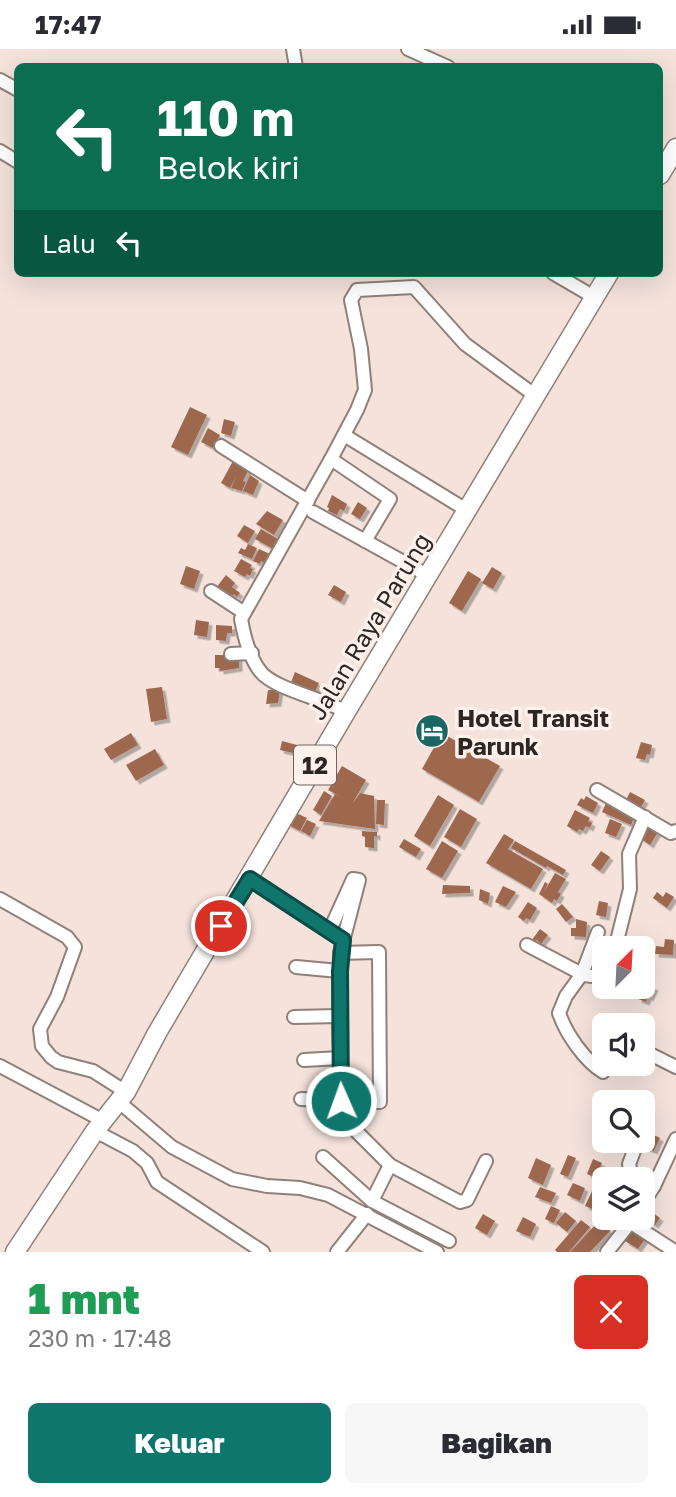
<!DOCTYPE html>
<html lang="id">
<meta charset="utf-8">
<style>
body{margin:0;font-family:"Golos Text",sans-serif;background:#f7f7f7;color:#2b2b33;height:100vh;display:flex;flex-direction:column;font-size:26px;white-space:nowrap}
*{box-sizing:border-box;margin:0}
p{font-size:23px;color:#7c7c81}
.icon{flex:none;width:38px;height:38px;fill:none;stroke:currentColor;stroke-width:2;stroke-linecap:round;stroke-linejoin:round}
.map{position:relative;height:1203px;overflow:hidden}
.drawer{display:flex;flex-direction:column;background:#fff;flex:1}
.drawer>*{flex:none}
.guide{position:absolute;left:14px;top:14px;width:649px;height:214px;border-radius:10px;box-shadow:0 7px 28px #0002;background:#0b6e4f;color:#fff;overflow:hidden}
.needle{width:46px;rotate:24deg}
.fabs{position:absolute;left:592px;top:887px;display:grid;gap:14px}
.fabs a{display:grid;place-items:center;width:63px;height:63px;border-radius:10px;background:#fff;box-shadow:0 7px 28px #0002;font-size:35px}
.pin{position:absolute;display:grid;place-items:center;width:60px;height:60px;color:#fff;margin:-30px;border:4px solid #fff;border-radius:50%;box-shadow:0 2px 7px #0007}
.me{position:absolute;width:77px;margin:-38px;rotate:358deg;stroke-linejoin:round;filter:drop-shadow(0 0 5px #0008)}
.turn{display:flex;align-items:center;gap:24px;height:147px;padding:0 28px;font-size:32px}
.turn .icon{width:91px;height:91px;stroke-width:2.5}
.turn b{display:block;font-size:49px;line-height:60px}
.then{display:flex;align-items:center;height:66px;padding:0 28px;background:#0003;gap:14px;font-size:26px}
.round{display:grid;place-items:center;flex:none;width:74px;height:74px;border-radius:10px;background:#f7f7f7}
.headline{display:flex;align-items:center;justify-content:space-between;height:119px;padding:0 28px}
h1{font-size:42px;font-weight:800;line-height:52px;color:#1e9e55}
.action{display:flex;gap:14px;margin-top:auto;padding:14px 28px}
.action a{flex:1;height:80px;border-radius:10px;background:#0f766e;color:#fff;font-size:28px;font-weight:800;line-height:80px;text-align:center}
.action a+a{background:#f7f7f7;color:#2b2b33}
.status{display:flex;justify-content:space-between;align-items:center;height:49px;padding:0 35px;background:#fff;direction:ltr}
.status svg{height:19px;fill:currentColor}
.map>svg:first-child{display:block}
.building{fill:#9e6850;filter:url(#shadow)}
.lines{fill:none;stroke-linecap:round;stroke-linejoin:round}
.minor-casing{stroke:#8f8079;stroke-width:16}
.highway-casing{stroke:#8f8079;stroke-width:21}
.minor{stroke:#fff;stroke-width:12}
.highway{stroke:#fff;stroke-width:18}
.route-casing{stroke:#0a4d48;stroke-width:18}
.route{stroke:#0f766e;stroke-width:12}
.labels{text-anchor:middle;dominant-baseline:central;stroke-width:7;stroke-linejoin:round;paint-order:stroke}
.shield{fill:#fef0eb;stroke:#6c6360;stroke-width:2}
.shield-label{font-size:23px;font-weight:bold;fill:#2d2724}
.street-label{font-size:24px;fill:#2d2724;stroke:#fef0eb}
.poi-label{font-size:24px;font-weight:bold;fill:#2d2724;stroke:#fef0eb;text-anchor:start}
</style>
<div class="status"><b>17:47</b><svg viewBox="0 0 49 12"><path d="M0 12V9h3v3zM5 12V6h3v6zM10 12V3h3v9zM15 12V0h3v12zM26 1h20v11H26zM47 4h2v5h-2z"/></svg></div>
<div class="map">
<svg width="676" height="1203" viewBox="0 0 676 1203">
<defs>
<filter id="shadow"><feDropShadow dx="3.5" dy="3.5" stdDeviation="0" flood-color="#0004"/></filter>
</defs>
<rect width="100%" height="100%" fill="#f4e2db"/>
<g class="building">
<path d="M190 358 207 366 188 406 171 398Z"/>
<path d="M224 370 235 373 231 387 221 384Z"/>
<path d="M208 379 220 386 213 399 201 393Z"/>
<path d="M233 412 251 416 243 432 246 433 242 442 231 439 236 428 230 439 221 434Z"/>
<path d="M250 426 259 432 253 446 243 442Z"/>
<path d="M332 446 347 455 344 462 340 460 337 466 328 462 329 459 327 458Z"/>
<path d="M358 453 367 459 360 470 351 465Z"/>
<path d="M267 462 283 471 274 486 256 475Z"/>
<path d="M244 476 255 482 248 494 237 487Z"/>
<path d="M261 480 280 491 275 501 255 490Z"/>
<path d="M248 495 257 499 252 510 238 504 241 499 245 501Z"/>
<path d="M259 500 272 506 267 515 261 512 260 515 253 512Z"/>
<path d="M241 510 252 516 250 519 253 520 250 527 247 525 245 528 234 522Z"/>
<path d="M186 517 200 522 194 540 180 535Z"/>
<path d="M492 518 502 524 493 540 482 534Z"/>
<path d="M468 522 481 530 462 562 449 554Z"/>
<path d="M226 526 235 534 232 538 240 544 237 548 234 545 230 550 216 539Z"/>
<path d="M334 536 346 543 341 553 328 546Z"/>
<path d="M196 571 209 573 207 588 194 586Z"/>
<path d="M216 576 232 577V584H227L226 592 216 591Z"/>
<path d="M215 606H239V619L220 622V619H215Z"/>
<path d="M295 623 319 634 314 645 290 636Z"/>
<path d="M162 638 167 670 151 673 146 640Z"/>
<path d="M272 639 280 640 278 654 266 655 268 641H272Z"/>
<path d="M131 684 138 696 111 711 104 700Z"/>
<path d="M442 684 500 717 479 753 422 720Z"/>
<path d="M282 692 297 696 296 702H293V704L280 701Z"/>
<path d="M641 693 652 696 650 706 647 705 645 711 636 709Z"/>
<path d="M155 700 164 716 136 732 126 716Z"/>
<path d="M342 717 366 731 352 755 360 744 374 747 375 780 319 772 335 745 343 749 328 741Z"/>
<path d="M324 742 332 747 321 766 313 761Z"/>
<path d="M630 743 645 751 640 760 625 753Z"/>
<path d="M438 746 454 756 430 797 414 787Z"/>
<path d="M586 747 598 754 593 764 577 756 581 749 584 751Z"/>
<path d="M377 751H385L384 776 376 775Z"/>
<path d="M607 752 636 764 631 776 602 763Z"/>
<path d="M460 760 477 770 461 798 444 788Z"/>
<path d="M575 761 590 769 588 772 592 774 590 779 586 777 583 782 579 780 577 783 567 777Z"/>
<path d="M294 763 307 769 300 782 287 775Z"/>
<path d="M610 770 622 775 616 788 605 784Z"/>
<path d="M307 771 316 775 310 787 301 782Z"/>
<path d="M646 774 658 783 650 796 637 787Z"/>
<path d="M362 782 377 783V788L374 787V799L365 798V788L362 787Z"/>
<path d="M504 785 514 791 508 800 543 820 531 840 486 814Z"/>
<path d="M404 790 421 800 416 808 399 798Z"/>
<path d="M442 792 458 802 442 829 426 820Z"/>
<path d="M515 792 566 821 563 826 547 817 546 819 511 799Z"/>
<path d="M601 802 610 808 600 822 591 816Z"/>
<path d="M555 824 566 830 558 843 561 845 557 852 554 850 552 854 539 845 545 833 548 835 544 843Z"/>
<path d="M443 836 470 837V844L442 845Z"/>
<path d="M503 837 516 843 506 858 495 853Z"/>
<path d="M480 840 490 844 488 855 479 851Z"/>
<path d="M657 843 663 848 666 843 674 848 667 859 653 849Z"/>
<path d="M599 852 608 854 606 868 596 866Z"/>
<path d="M528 853 537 859 530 871 526 869 524 872 518 868Z"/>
<path d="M562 855 573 868 566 873 556 860Z"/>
<path d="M576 870 587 873 586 888 571 887V879H576Z"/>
<path d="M540 880 548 886 541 895 537 891 535 894 531 892Z"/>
<path d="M665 890 674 891 673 906 655 905 656 897 664 898Z"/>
<path d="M643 934 655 938 650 949 648 948 646 953 638 950Z"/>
<path d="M650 1084 660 1089 654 1102 644 1098Z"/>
<path d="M568 1106 576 1109 568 1128 560 1125Z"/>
<path d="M536 1109 551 1116 543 1136 528 1129Z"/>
<path d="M593 1110 602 1114 596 1129 587 1125Z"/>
<path d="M573 1134 585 1139 580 1152 567 1146Z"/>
<path d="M540 1138 556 1144 551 1154 535 1148Z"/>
<path d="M592 1142 602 1147 595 1161 585 1157Z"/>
<path d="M551 1157 560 1161 554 1174 545 1170Z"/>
<path d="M646 1159 660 1169 655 1176 642 1168Z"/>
<path d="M565 1163 576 1172 567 1183 556 1174Z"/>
<path d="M483 1165 495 1172 487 1186 475 1179Z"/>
<path d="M523 1168 536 1175 530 1188 516 1182Z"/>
<path d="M581 1171 590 1178 569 1203H557L555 1201Z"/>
<path d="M599 1172 610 1182 590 1203H570Z"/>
<path d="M632 1182 645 1190 638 1200 625 1192Z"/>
</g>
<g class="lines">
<g class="minor-casing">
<g id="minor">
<path d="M293 0 296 18"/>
<path d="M408 0 448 18"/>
<path d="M0 31 18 41"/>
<path d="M0 102 18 113"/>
<path d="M553 224 594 248"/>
<path d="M344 386 460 457"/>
<path d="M221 397 308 452"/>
<path d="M331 410 390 450 365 492"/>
<path d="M313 463 427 526"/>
<path d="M211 542 243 563"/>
<path d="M231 605 252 604"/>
<path d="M346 663C325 650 273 640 260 622 250 609 244 587 241 570L331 410 357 361 365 341 361 300 351 251 357 241 414 238 465 295 529 342"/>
<path d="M597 741 671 784 676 782"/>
<path d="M250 830 336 887"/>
<path d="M0 850 67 888 75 898 57 948 40 980 42 997 51 1008 58 1013 93 1022 126 1043"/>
<path d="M329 883 353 830 359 831 340 904 339 967 342 1068 390 1116 460 1153 467 1151 486 1112"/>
<path d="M527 896 582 925 598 883"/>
<path d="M615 900 630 840 629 805 645 768"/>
<path d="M296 918 339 922"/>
<path d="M604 919C596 927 593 929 582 925L566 947 559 964C566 985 585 1012 603 1023L608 1015"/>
<path d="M294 968 339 967"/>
<path d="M642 1001 676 1018"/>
<path d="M304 1011 340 1009"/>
<path d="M0 1017 96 1068"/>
<path d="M301 1050 380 1053 379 903 340 904"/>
<path d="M119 1053 172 1098 232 1130 267 1137 300 1139 328 1146 437 1203"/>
<path d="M95 1082 133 1102 147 1114 157 1133 263 1203"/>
<path d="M634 1102 629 1115 631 1124 654 1137"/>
<path d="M323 1108 372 1152 449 1192"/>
<path d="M372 1152 390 1116"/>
<path d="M642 1156 654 1137 676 1090"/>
<path d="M631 1174 676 1203"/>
<path d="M337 1203 367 1165"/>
<path d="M607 1203 634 1169"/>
</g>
</g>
<g class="highway-casing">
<g id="highway">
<path d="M660 126 676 99"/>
<path d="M15 1203 95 1082 126 1043 157 984 346 663 609 224"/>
</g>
</g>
<use href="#minor" class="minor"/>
<use href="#highway" class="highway"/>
</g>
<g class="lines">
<g class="route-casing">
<path id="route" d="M221 877 250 830 343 891 340 922 341 1052"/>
</g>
<use href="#route" class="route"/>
</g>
<defs>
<g id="hotel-disc" transform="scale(1.75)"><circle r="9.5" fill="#196662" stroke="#fef0eb"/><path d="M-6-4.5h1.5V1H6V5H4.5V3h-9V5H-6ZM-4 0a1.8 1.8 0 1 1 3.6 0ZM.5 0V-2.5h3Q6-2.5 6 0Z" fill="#fff"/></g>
</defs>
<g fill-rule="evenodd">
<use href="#hotel-disc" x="432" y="682"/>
</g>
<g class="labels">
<rect class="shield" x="294" y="696.5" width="42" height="39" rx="5"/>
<g class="shield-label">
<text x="315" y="716">12</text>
</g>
<g class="street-label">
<text transform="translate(369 577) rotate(-59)">Jalan Raya Parung</text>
</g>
<g class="poi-label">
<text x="457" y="668">Hotel Transit<tspan x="457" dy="28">Parunk</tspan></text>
</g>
</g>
</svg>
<div class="fabs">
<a><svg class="needle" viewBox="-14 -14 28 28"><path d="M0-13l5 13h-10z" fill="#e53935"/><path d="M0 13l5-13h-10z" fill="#7c7c81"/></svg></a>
<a><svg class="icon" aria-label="sound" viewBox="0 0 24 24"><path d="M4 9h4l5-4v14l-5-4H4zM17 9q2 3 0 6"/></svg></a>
<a><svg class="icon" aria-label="search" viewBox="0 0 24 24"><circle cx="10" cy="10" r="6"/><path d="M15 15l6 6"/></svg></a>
<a><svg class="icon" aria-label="layers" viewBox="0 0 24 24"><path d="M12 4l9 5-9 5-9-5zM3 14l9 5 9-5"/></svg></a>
</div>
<div class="pin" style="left:221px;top:877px;background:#d93025"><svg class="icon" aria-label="arrive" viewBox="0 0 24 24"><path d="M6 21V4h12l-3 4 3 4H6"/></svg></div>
<svg class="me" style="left:341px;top:1052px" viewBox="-20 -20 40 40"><circle r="17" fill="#0f766e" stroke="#fff" stroke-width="3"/><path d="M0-11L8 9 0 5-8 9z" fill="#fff"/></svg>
<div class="guide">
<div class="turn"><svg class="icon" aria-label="left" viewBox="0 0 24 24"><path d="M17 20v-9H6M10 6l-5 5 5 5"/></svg><div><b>110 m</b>Belok kiri</div></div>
<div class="then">Lalu<svg class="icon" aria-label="left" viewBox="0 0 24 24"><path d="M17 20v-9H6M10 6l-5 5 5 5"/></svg></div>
</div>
</div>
<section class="drawer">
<div class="headline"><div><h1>1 mnt</h1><p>230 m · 17:48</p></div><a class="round" style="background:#d93025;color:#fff"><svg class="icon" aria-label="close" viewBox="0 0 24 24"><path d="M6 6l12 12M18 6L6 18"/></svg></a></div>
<div class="action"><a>Keluar</a><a>Bagikan</a></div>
</section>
